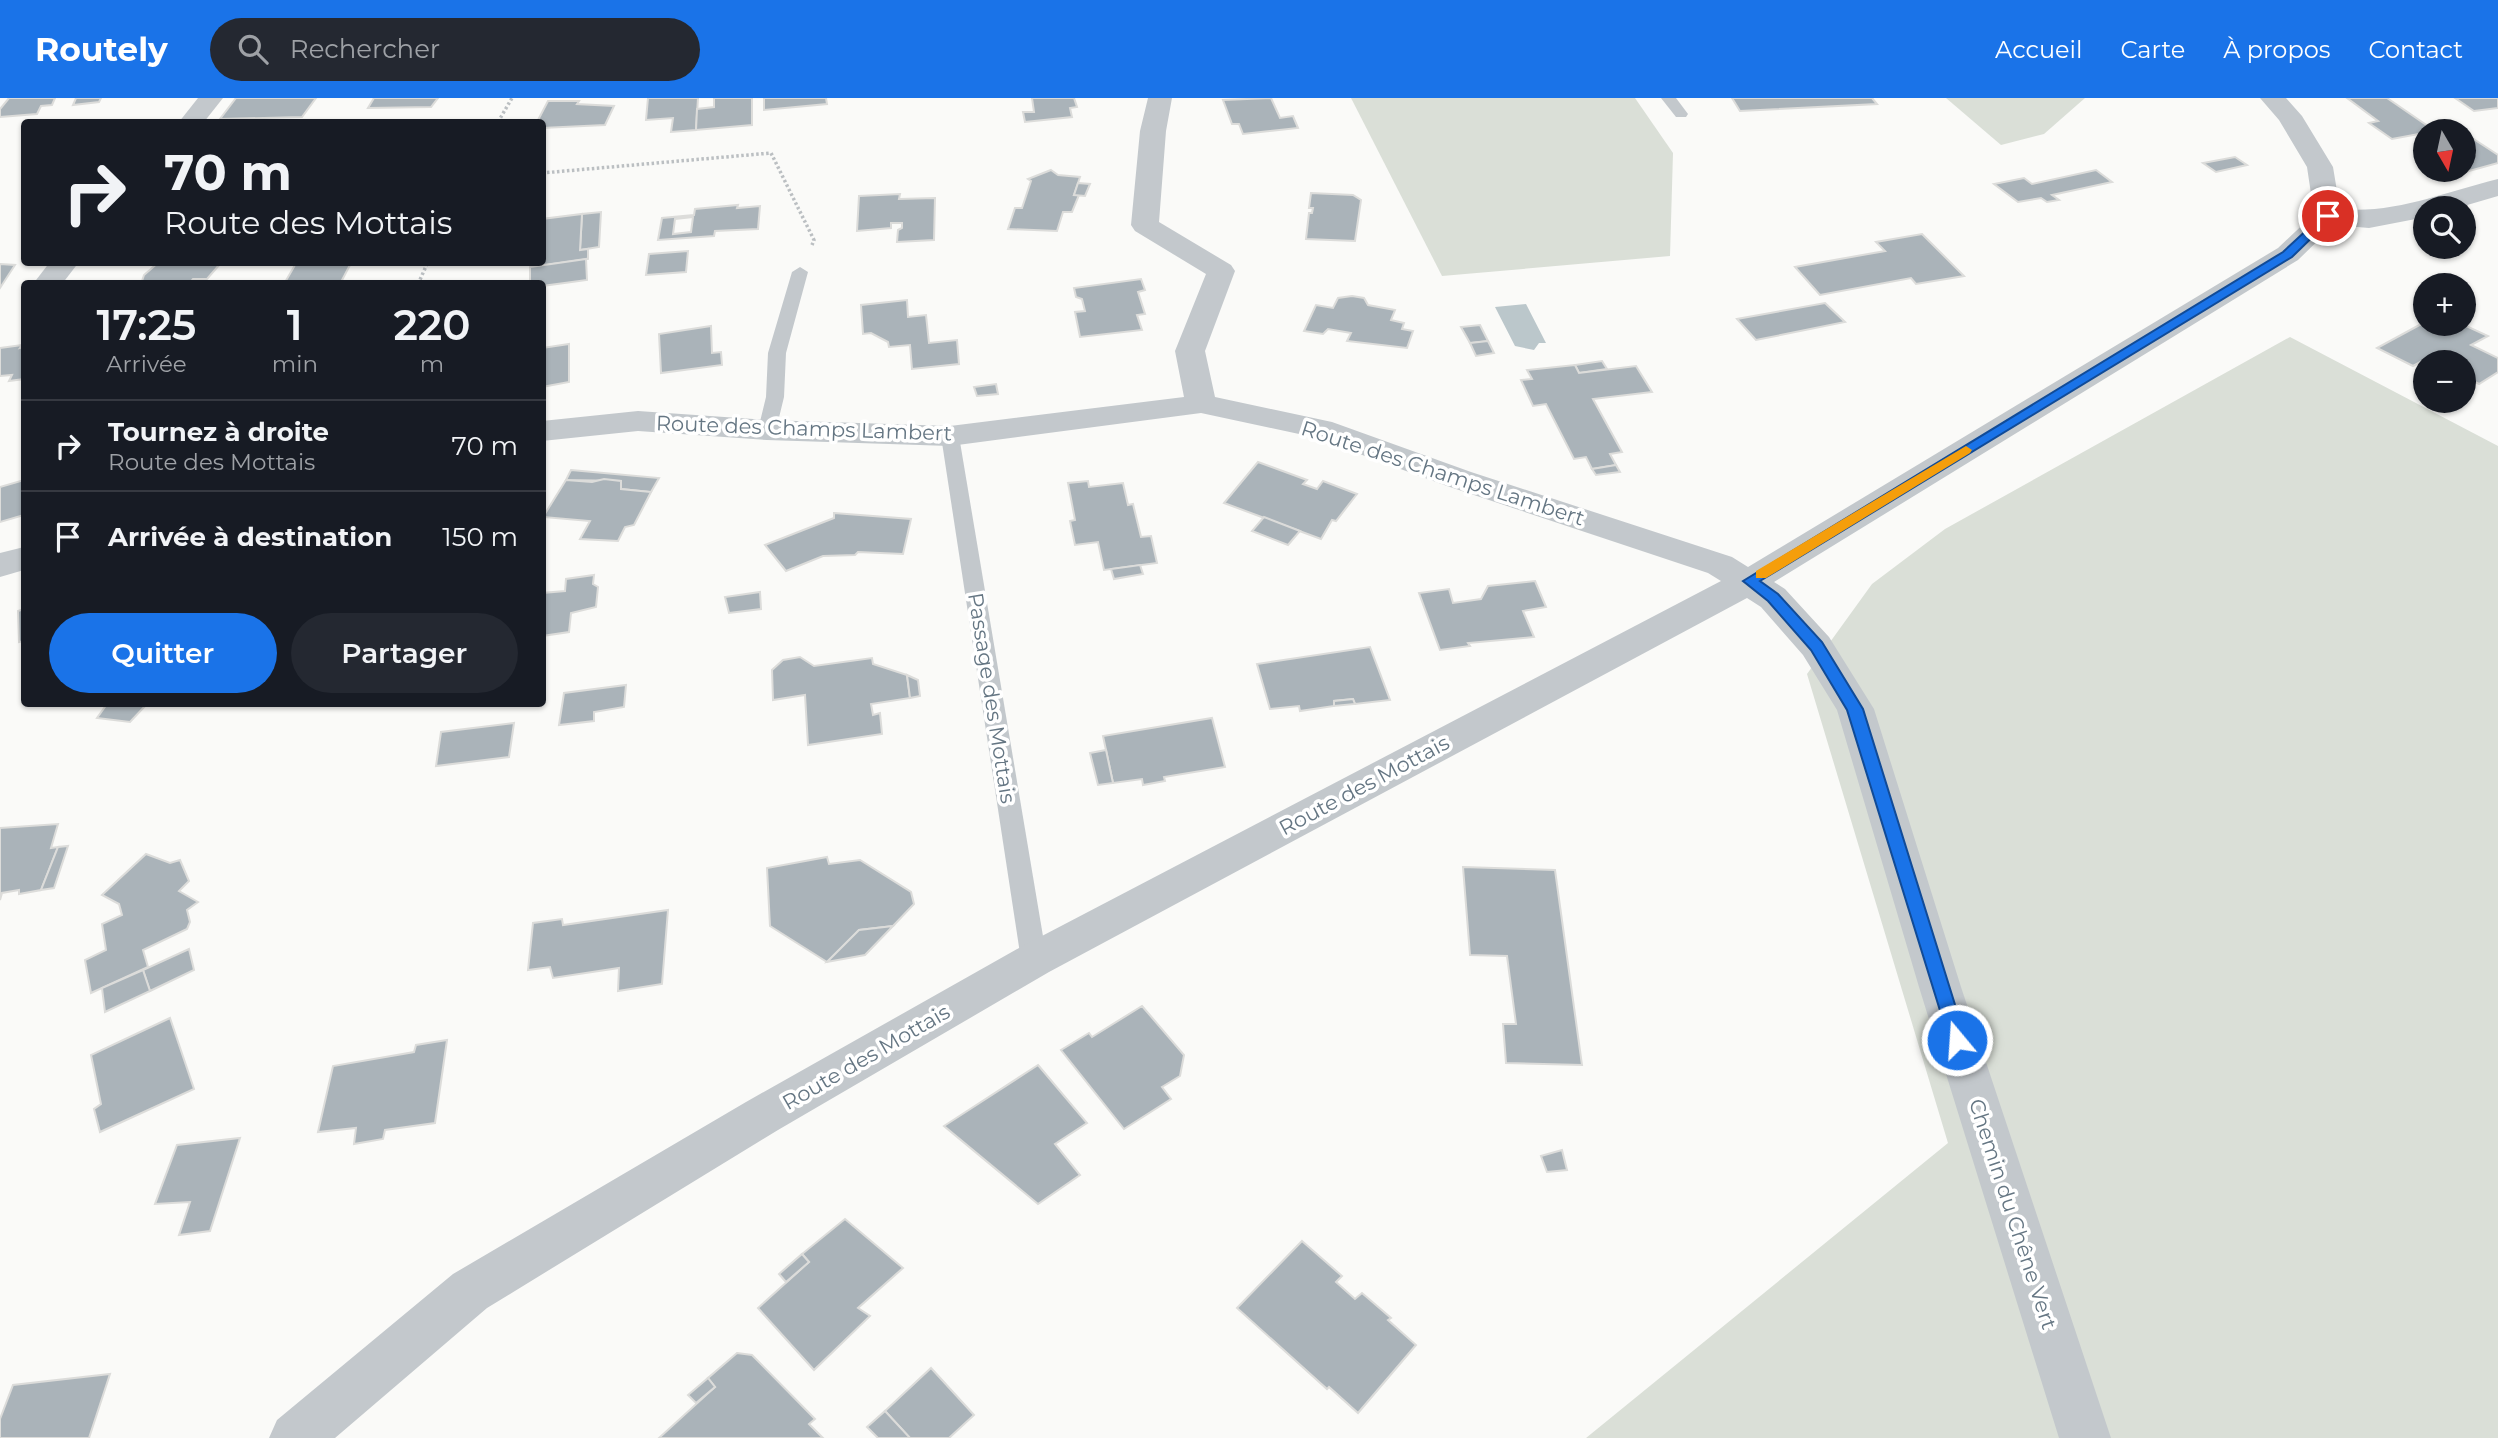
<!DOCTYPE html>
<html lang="fr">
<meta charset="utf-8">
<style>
body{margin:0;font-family:Montserrat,sans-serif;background:#242831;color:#f1f3f6;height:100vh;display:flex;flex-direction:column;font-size:26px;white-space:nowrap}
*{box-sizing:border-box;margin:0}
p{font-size:23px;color:#9ea1a6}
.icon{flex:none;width:38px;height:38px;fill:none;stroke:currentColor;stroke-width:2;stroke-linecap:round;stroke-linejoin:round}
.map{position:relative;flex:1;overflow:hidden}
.sheet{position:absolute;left:21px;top:182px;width:525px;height:427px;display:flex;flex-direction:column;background:#171b24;border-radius:7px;box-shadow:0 2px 5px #0004}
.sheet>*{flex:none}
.top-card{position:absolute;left:21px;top:21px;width:525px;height:147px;border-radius:7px;box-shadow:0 2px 5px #0004;background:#171b24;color:#f1f3f6;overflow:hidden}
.needle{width:46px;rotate:171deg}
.tools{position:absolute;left:2413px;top:21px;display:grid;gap:14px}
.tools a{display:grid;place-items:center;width:63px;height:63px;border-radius:50%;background:#171b24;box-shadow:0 2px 5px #0004;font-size:35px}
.pin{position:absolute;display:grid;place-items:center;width:60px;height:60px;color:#fff;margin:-30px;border:4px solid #fff;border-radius:50%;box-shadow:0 2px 7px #0007}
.me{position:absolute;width:77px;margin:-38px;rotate:342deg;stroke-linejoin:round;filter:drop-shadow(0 0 5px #0008)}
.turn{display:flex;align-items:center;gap:24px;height:147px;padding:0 28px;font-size:32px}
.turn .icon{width:91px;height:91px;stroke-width:2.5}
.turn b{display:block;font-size:49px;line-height:60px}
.eta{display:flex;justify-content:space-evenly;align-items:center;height:119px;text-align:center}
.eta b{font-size:42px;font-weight:600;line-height:49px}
.cta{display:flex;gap:14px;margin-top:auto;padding:14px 28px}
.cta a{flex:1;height:80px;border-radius:42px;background:#1a73e8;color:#fff;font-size:28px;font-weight:600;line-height:80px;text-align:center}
.cta a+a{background:#242831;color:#f1f3f6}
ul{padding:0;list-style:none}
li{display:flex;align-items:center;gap:21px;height:91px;padding:0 28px;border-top:2px solid #363941}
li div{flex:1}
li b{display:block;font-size:26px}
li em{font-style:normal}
header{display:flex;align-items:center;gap:42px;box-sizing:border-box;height:98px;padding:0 35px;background:#1a73e8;color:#fff}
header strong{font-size:33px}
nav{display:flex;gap:38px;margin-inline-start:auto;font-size:24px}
.search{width:490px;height:63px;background:#242831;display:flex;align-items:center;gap:18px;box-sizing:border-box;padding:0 24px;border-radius:38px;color:#9ea1a6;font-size:26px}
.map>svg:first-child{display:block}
.green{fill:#dadfd7}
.water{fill:#bbc7cb}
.building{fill:#aab3b9;stroke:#dcdcda;stroke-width:2;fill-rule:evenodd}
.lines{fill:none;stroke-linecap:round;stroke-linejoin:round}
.path{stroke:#bbbfc2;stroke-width:3.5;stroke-dasharray:2.5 2.5;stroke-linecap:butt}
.lane{fill:#c3c8cc;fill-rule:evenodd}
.street{fill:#c3c8cc;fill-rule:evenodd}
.route{fill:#1a73e8;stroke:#114b97;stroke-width:2}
.slow{fill:#f59e0b}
.labels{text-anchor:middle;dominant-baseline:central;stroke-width:7;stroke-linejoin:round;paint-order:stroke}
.street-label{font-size:21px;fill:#657683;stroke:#fff}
</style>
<header>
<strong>Routely</strong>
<div class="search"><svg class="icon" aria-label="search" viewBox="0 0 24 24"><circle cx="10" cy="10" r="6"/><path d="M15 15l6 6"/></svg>Rechercher</div>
<nav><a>Accueil</a><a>Carte</a><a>À propos</a><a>Contact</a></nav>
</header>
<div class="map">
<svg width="2498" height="1340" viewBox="0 0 2498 1340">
<rect width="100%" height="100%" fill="#fafaf8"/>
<g class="green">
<path d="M1351 0H1635L1673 55 1670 158 1442 178Z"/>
<path d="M1946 0H2085L2044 36 2001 47Z"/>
<path d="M2290 239 2498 348V1340H1586L1948 1045 1807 576 1872 486 1945 431Z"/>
</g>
<path class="water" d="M1526 206 1546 245H1539L1534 252 1515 248 1495 209Z"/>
<g class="building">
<path d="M9 0H55L52 7 41 8 37 16 0 19V11Z"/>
<path d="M76 0H101L99 4 73 7Z"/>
<path d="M236 0H316L302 19 220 21Z"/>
<path d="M374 0H438L431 9 368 10Z"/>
<path d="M648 0H698L696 32 671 34 673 20 646 22Z"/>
<path d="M714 0H752V27L696 32 697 11 714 9Z"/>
<path d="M764 0H826L827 6 764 12Z"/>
<path d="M1032 0H1074L1077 9 1070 10 1072 19 1025 24 1023 14H1034Z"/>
<path d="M1271 0 1280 20 1293 18 1298 30 1243 36 1239 26H1232L1223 2Z"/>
<path d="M1732 0H1872L1877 6 1740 13Z"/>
<path d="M2347 0H2387L2435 33 2392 41 2369 25 2378 23Z"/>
<path d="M2455 0H2498V10L2474 13Z"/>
<path d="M548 3H579L577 6 614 8 605 27 542 30V24H537Z"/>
<path d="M2469 38 2498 57V65L2462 75 2457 72H2464V58L2474 56 2464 48V39Z"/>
<path d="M2235 59 2247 67 2216 74 2203 65Z"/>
<path d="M1051 72 1058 77 1080 79 1074 97H1079L1072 114H1063L1057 133 1008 131 1015 110H1022L1031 83 1028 81Z"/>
<path d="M2096 72 2112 84 2052 97 2059 102 2047 104 2041 100 2018 104 1994 86 2024 80 2032 86Z"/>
<path d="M1078 85 1090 86 1085 98 1074 97Z"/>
<path d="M1311 95 1353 97 1361 102 1355 143 1306 141 1309 115H1312L1313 110H1309Z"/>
<path d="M900 96 899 101 935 100 934 142 897 144 898 132 902 130V125H891V130L857 133 859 98Z"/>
<path d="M738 107 737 110 760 108 758 131 715 133 714 138 658 142 662 120 694 117 695 111ZM693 119 691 134 673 136 675 121Z"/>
<path d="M601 114 599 149 580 152 582 116Z"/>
<path d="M582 116 580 152 588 151V161L538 168V164H542V121Z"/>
<path d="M1922 136 1964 178 1916 186 1911 180 1820 197 1795 169 1885 153 1876 144Z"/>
<path d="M688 153 686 174 646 177 649 156Z"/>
<path d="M586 161 587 182 542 188V186H530V169Z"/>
<path d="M159 164H191L220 166 207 181H193L189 186H141L144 177Z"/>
<path d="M307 164H342L351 165 340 186H284L295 167Z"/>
<path d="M0 166 15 167 0 190Z"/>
<path d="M1141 181 1145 192 1138 194 1145 216 1137 217 1142 232 1080 239 1075 214 1085 213 1082 201 1076 199 1074 190Z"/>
<path d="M1352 198 1364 200 1368 207 1395 212 1391 222 1404 225 1402 231 1413 233 1407 250 1347 243 1351 235 1328 231 1323 236 1304 233 1316 207 1333 210 1338 200Z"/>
<path d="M907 202 908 219 926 217 929 245 957 242 959 266 912 271 910 247 889 249 888 244 871 235 863 236 861 207Z"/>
<path d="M1825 205 1845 224 1756 242 1737 221Z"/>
<path d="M2425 224 2437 230 2445 226H2462L2488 238 2471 247 2498 260V274L2479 286 2464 278V264H2436L2428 260 2413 268 2377 250Z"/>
<path d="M1480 227 1488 243 1470 245 1461 229Z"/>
<path d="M711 228 712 255 721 254 722 267 661 275 659 236Z"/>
<path d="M1488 243 1494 255 1476 258 1470 245Z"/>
<path d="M569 246V284L542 289V250Z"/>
<path d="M22 247 20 250 24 249V281L9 283 12 277 0 278V250Z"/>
<path d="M1602 263 1607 271 1579 275 1575 267Z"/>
<path d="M1575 267 1579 275 1636 268 1652 294 1593 301 1622 354 1610 356 1616 367 1592 371 1586 359 1574 361 1546 306 1533 308 1521 282 1532 281 1527 272Z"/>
<path d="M996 286 998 296 977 298 974 289Z"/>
<path d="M1258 364 1307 382 1303 386 1317 391 1323 383 1357 396 1336 423 1332 422 1321 441 1224 405Z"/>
<path d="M1616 367 1620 374 1596 377 1592 371Z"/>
<path d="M571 372 659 380 651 394 621 391V383L566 382Z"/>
<path d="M604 381 621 383V391L651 394 634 427 625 429 618 443 580 441 590 423 543 419 566 382 592 384Z"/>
<path d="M24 382V417L0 424V389Z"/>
<path d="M1088 383 1089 389 1123 385 1128 407 1133 406 1141 439 1151 438 1157 465 1104 472 1098 444 1075 447 1070 423 1075 422 1068 385Z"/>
<path d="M834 415 911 421 903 456 858 454 855 457 823 458 786 473 765 447 834 420Z"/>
<path d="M1264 419 1300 433 1288 447 1252 433Z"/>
<path d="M1140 467 1143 476 1114 481 1111 471Z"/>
<path d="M594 477 593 486 598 489 596 509 571 515 569 534 542 538V495L565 493 566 481Z"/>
<path d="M1535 483 1546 509 1523 513 1534 539 1468 545 1470 548 1440 552 1419 495 1449 491 1453 505 1481 501 1488 488Z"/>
<path d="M760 494 761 511 729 515 725 499Z"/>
<path d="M24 511V543L19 544 18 513Z"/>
<path d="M1370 549 1390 602 1355 606 1353 601 1334 603V608L1300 613 1299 608 1270 611 1257 566Z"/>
<path d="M800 559 814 568 872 560 873 566 907 577 910 600 871 606 873 617 880 615 882 636 808 647 805 597 773 602 772 572 783 562Z"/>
<path d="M907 577 918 582 920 598 910 600Z"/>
<path d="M626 587 624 609 594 614V623L559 627 564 595Z"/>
<path d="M1353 601 1355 606 1334 608V603Z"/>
<path d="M107 606H147L130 624 97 620Z"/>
<path d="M1212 620 1225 669 1164 679 1165 683 1143 687 1142 681 1113 685 1103 638Z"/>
<path d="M514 625 509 659 436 668 441 634Z"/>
<path d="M1106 652 1113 685 1098 687 1090 655Z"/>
<path d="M58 726 51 750 58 749 41 792 19 796V792L2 795 0 802V730Z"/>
<path d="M68 748 54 790 41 792 58 749Z"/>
<path d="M146 756 170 765 180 762 189 783 179 793 198 804 187 812 190 824 187 831 143 852 148 869 91 895 85 862 106 852 102 826 122 817 119 806 102 797Z"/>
<path d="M827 759 829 766 860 762 911 794 914 806 893 828 859 832 827 864 770 828 767 770Z"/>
<path d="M1463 769 1555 772 1582 967 1506 965 1503 926H1516L1507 858 1470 857Z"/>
<path d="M668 812 662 886 618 893 619 870 553 880 550 869 528 872 533 825 562 821 563 827Z"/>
<path d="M893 828 865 857 827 864 859 832Z"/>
<path d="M189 851 194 872 150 893 143 872Z"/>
<path d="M143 872 150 893 105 914 102 890Z"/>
<path d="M1142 908 1184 957 1180 978 1162 989 1171 1001 1124 1031 1061 952 1089 935 1092 939Z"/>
<path d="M170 920 194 991 100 1034 94 1011 101 1006 91 957Z"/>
<path d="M447 942 435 1025 385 1032 383 1041 354 1046 356 1030 318 1034 333 968 414 954 416 947Z"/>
<path d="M1038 967 1087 1025 1055 1046 1080 1077 1038 1106 944 1028Z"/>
<path d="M240 1040 210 1133 179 1137 190 1104 155 1106 177 1047Z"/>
<path d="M1562 1052 1567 1072 1547 1074 1541 1058Z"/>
<path d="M845 1121 903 1170 858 1210 870 1218 814 1272 758 1210 809 1164 802 1156Z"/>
<path d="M1302 1143 1342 1178 1336 1184 1355 1201 1362 1195 1391 1220 1388 1222 1416 1247 1358 1315 1329 1289 1327 1291 1237 1210Z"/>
<path d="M802 1156 809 1164 786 1184 779 1176Z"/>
<path d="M737 1255 752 1257 815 1321 809 1326 823 1340H659L715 1289 708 1280Z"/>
<path d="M931 1270 974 1317 949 1340H910L885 1313Z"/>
<path d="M110 1276 89 1340H0V1321L13 1287Z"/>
<path d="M708 1280 715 1289 696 1305 688 1297Z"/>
<path d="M885 1313 910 1340H878L867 1329Z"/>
</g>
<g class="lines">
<g class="path">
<path d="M498 24 512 0"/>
<path d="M542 75 771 55 814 142 812 147"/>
<path d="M418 186 428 164"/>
</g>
<g class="lane">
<path d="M1661 0H1676L1688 16 1686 19H1676Z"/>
<path d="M800 169 808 174 786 255 784 299 776 332 767 338 758 332 766 299 768 255 792 174Z"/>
<path d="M950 332 959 338 1047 862 1043 869 1034 872 1025 869 1021 862 941 338Z"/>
</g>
<g class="street">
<path d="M198 0H223L204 24H179Z"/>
<path d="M1148 0H1172L1166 33 1159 124 1231 167 1235 173 1205 253 1215 299 1332 324 1471 374 1732 459 1748 469 2278 150 2314 116 2307 69 2279 22 2260 0H2286L2302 18 2333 69 2340 111C2396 116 2445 94 2498 81V98L2457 110H2426V119L2369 130 2334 127 2298 162 1774 484 1785 491 1829 539 1874 611 1961 889 2111 1340H2059L1919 889 1837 612 1803 557 1761 509 1747 500 1049 874 778 1032 487 1210 335 1340H269L277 1322 453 1176 746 1004 1019 850 1721 483 1708 475 1447 388 1313 339 1201 315 950 348 767 342 638 333 542 343V323L638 313 767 322 950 328 1184 299 1175 253 1206 176 1135 133 1131 127 1140 33Z"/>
<path d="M50 164H79L62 186H33Z"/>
<path d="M24 449V472L0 479V455Z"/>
</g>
</g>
<path class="route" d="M2324 116 2334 118 2292 159 1760 483 1778 496 1822 544 1863 611 1966 942 1964 948H1951L1847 612 1811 552 1768 503 1743 483 2283 154Z"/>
<path class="slow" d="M1966 348 1972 352 1970 355 1766 480H1756V473Z"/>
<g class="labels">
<g class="street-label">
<text transform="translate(804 330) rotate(2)">Route des Champs Lambert</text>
<text transform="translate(1443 375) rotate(18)">Route des Champs Lambert</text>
<text transform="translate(992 600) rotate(81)">Passage des Mottais</text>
<text transform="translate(1364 687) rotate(-28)">Route des Mottais</text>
<text transform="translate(866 959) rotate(-30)">Route des Mottais</text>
<text transform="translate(2013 1116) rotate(72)">Chemin du Chêne Vert</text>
</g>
</g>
</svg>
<div class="tools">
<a><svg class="needle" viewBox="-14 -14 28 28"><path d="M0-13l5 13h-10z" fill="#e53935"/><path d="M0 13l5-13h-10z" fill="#9ea1a6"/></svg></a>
<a><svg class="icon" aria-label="search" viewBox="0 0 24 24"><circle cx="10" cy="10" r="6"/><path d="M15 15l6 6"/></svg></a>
<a>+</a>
<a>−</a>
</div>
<div class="pin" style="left:2328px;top:118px;background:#d93025"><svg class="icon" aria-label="arrive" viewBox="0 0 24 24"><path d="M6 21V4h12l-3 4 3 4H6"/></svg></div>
<svg class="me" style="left:1957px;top:942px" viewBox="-20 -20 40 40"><circle r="17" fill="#1a73e8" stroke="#fff" stroke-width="3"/><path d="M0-11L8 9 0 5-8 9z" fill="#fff"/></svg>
<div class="top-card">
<div class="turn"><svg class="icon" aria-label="right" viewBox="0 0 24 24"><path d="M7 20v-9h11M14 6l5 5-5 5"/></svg><div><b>70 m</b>Route des Mottais</div></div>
</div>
<section class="sheet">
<div class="eta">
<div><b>17:25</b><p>Arrivée</p></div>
<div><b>1</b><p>min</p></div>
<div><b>220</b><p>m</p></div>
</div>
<ul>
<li><svg class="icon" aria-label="right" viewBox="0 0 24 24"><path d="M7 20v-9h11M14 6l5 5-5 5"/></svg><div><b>Tournez à droite</b><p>Route des Mottais</p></div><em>70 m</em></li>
<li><svg class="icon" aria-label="arrive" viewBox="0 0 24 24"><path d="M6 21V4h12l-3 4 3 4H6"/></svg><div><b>Arrivée à destination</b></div><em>150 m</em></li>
</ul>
<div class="cta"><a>Quitter</a><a>Partager</a></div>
</section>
</div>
